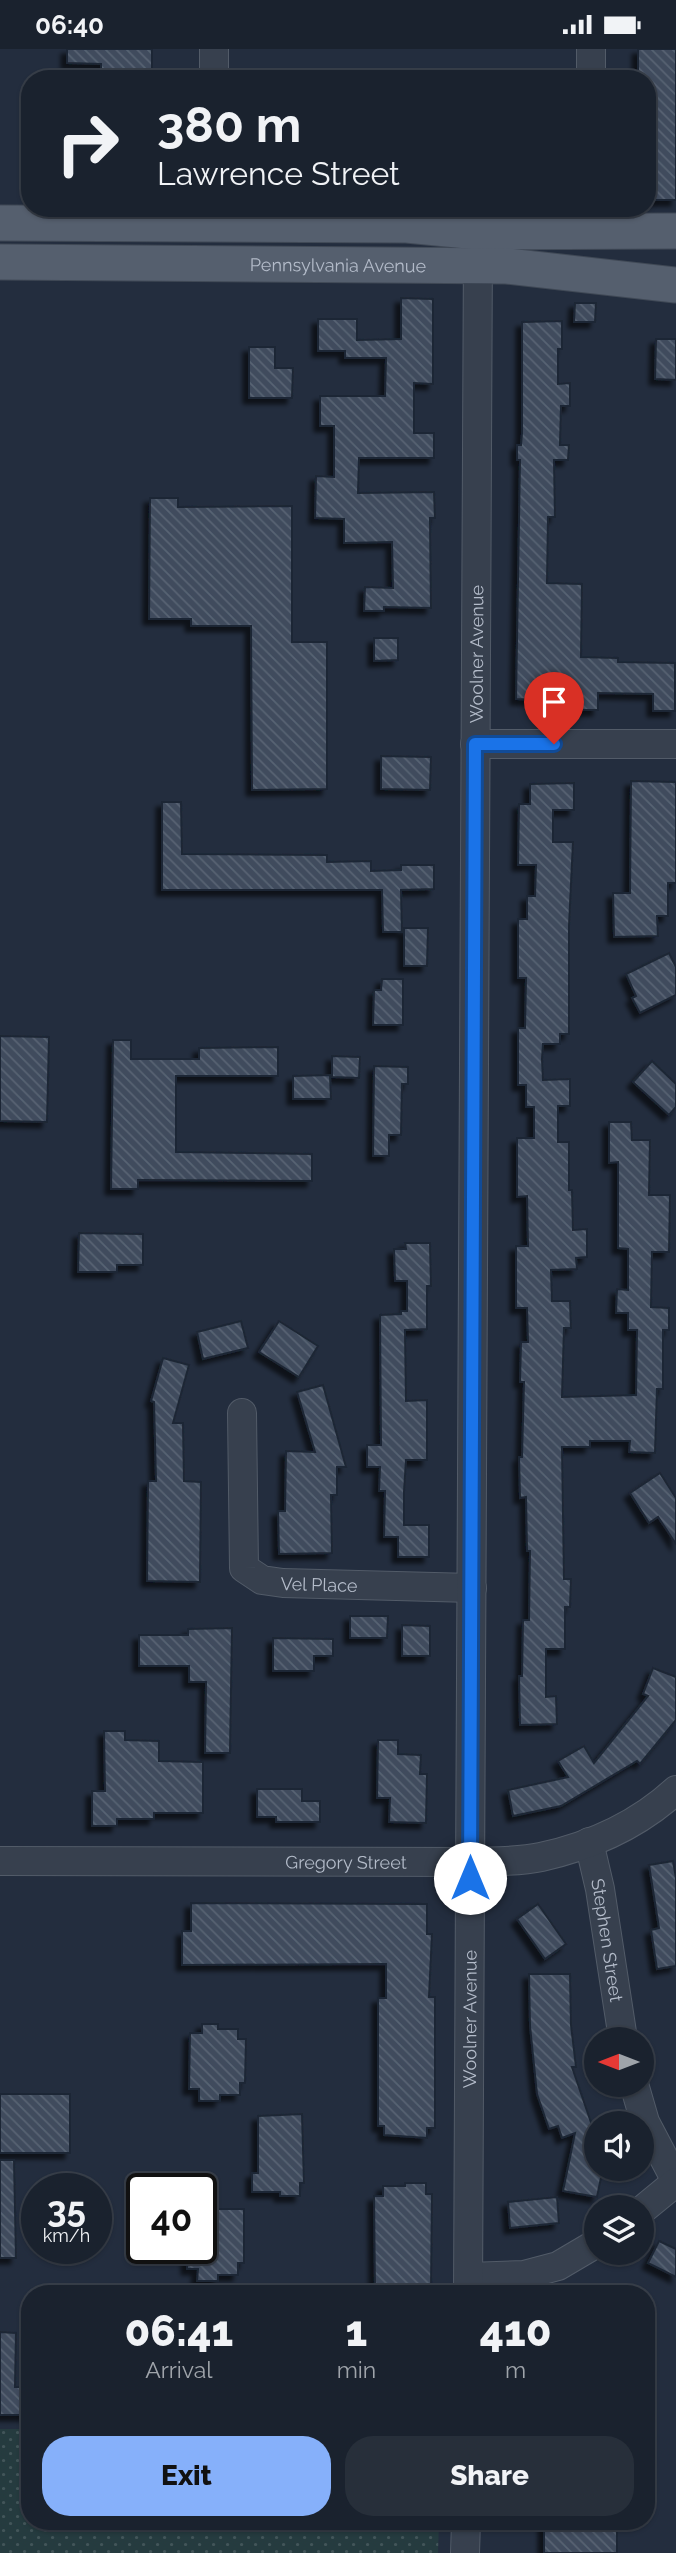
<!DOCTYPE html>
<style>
body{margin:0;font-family:Raleway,sans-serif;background:#272f3a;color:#f1f3f6;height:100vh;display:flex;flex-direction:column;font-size:26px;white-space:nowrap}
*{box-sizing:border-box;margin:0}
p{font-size:23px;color:#9fa4aa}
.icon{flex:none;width:38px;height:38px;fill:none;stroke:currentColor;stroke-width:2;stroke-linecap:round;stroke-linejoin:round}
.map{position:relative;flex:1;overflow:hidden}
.panel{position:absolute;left:21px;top:2236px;width:634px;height:245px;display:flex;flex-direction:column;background:#1a222e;border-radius:28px;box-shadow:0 2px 5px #0004,0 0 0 2px #383f4a}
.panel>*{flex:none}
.top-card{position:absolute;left:21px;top:21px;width:635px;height:147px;border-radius:28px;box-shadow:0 2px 5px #0004,0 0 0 2px #383f4a;background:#1a222e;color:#f1f3f6;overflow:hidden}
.needle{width:46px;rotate:270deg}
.buttons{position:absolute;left:584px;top:1978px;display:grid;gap:14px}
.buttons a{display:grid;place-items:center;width:70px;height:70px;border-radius:50%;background:#1a222e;box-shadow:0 2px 5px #0004,0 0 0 2px #383f4a;font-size:35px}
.speed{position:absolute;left:21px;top:2124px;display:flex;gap:14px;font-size:35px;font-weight:700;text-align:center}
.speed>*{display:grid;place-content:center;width:91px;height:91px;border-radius:50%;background:#1a222e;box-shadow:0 2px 5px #0004,0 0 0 2px #383f4a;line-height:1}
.speed small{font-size:18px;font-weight:400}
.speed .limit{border:4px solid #111;border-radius:10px;background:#fff;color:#111}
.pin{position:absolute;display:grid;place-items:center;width:60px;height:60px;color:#fff;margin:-72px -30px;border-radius:50% 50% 50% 0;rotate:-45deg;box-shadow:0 0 7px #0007}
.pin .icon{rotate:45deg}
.me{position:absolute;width:77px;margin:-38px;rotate:0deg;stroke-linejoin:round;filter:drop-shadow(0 0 5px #0008)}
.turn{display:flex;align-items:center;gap:24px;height:147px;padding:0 21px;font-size:32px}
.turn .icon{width:91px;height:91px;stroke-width:2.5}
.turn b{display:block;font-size:49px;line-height:60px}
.eta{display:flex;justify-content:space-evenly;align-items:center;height:119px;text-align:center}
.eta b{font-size:42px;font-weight:800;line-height:49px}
.button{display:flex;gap:14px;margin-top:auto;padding:14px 21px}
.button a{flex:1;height:80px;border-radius:28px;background:#86b0fa;color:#111;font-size:28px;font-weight:800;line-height:80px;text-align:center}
.button a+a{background:#272f3a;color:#f1f3f6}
.status{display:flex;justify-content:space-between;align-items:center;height:49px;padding:0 35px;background:#1a222e;direction:ltr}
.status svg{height:19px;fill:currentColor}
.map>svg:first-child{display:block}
.grass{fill:url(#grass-dots)}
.building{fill:url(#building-back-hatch);stroke:#1e2734;stroke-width:2;filter:url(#shadow)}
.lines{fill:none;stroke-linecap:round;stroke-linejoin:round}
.minor-casing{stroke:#525b68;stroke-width:30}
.major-casing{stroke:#404956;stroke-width:37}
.minor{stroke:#37404e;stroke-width:28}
.major{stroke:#555f6e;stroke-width:35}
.route-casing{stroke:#114b97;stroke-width:18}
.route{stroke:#1a73e8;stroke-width:12}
.labels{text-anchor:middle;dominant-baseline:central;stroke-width:6;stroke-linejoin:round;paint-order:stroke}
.street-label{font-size:18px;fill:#b3bbc9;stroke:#1c2532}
</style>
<div class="status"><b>06:40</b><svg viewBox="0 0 49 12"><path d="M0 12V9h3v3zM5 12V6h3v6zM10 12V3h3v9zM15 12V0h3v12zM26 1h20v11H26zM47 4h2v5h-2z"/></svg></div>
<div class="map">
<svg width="676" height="2504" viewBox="0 0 676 2504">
<defs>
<pattern id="grass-dots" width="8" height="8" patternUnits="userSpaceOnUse" patternTransform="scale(1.75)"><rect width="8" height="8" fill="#253b3f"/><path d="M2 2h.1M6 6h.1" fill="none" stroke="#425559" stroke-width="1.8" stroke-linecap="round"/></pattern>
<pattern id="building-back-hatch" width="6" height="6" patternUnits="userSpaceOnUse" patternTransform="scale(1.75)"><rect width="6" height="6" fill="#3f4b5d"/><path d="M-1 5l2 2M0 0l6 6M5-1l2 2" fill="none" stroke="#586373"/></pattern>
<filter id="shadow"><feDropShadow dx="-5.5" dy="5.5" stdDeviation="2" flood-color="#0009"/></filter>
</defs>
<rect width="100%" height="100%" fill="#232d3e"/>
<path class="grass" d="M0 2380H30V2473H439L438 2504H0Z"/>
<g class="building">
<path d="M67 0H152V30H101V15L67 14Z"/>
<path d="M638 0H676V151H648V30H638Z"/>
<path d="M401 249 433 250V335L414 334V384H434V409H359L358 444 434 443 435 469H430L431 559 384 558V562H364L365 538 393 539 392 493 344 494V470L315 469 316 427 334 428V377H320V347H385L386 309H345V302H318V270H357V291L401 290Z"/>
<path d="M575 254H596L595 273H574Z"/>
<path d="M562 272V300H558V335L570 334V357H561L560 396H569L568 411H554L555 468H548L547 534 582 535 581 608 618 609V613L675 614V662H653V645L598 644V661H537L538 651 516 650 520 411H517V396H521L522 384V273Z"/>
<path d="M656 290H676V331L655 330Z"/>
<path d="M249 298H275V319H293L292 349H249Z"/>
<path d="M150 449H178V458L292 457V593H327V740L252 741 251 577H191V570H149Z"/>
<path d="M374 589H398V611L374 612Z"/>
<path d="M381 707 431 708 430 741 381 740Z"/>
<path d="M631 732 676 733V834H668V867H657L658 887 614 888 613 844H630Z"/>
<path d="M574 734V761H553V793H573L569 877V985H560V995H543L542 1010 543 1031 570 1030V1057H558V1093H569V1141H572L573 1181 587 1180V1208L576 1209 577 1220 551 1221 552 1252H570L571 1279H564L562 1348 636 1346 637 1281H628V1264H616L617 1240 628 1241V1200L618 1199V1113L609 1114V1073H631L632 1091H650L649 1146H670L669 1203H652L651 1258 669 1259V1281H663V1340H657L655 1404 629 1403 630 1392H590V1398H562L564 1530H571L570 1558H565V1600H546V1648L556 1647 557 1675 520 1676 519 1627H522L523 1571H529L530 1502H527L526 1448 520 1449 519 1408H522L524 1333H520L521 1293H528L527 1259H516V1197H528L527 1147 517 1148V1089H534V1058H526V1036H518V979H525L526 929H518V870H527V847H535L536 816H518L519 755H530V735Z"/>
<path d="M162 753H181L182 805 327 806V813L371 812V822L401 821V816H434V840L401 841 402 883H383L382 841H162Z"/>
<path d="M404 879H428L427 917H404Z"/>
<path d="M669 904 676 918V946L640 964 632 949 636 947 626 925Z"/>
<path d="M382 930H403V976H373L374 941H381Z"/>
<path d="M0 987 49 988 47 1073 0 1072Z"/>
<path d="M113 991H131V1010H199V999L278 998V1027H176V1103L312 1105V1132L138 1131V1140H111Z"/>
<path d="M332 1007 360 1008 359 1029 332 1028Z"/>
<path d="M652 1012 676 1035V1058L669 1066 633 1033Z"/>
<path d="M374 1017 408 1018V1035H402L401 1086H389V1107H373Z"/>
<path d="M330 1026 331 1050H293V1027Z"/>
<path d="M79 1184 143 1185V1216H117V1223H78Z"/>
<path d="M405 1194H430L431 1237H427V1280L405 1281 406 1352 427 1351V1411H406L404 1443V1476H429V1508H398V1488H384L385 1442H379L380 1418H367V1396H381L380 1266 401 1265V1262H407V1232H395L394 1200H406Z"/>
<path d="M241 1272 248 1299 203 1310 197 1283Z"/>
<path d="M279 1272 318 1297 299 1328 259 1303Z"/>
<path d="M163 1309 189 1316 173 1374H183L184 1432 201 1433 200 1533 147 1532 148 1432H156L154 1353 151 1352Z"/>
<path d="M323 1336 346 1418H337V1446H331L332 1504 279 1505 278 1462H285L286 1402 315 1403 297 1343Z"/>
<path d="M660 1424 676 1449V1495L658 1468 649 1474 630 1444Z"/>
<path d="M350 1567H388L387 1589H350Z"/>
<path d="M402 1576 430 1577V1607H402Z"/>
<path d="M232 1579 230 1704H205L206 1633H189V1617H139V1586H188V1580Z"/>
<path d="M273 1589 333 1590V1607H314V1622H273Z"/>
<path d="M653 1619 676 1628V1671L640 1715 637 1712 561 1757 513 1767 508 1741 568 1728 558 1712 584 1697 594 1714 648 1647 643 1645Z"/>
<path d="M104 1682H125V1691L159 1692V1712L203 1713V1764H154V1770H117V1777H92V1742H105Z"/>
<path d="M378 1691H398V1705L421 1706 420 1725H427L426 1774 389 1773 390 1749H377Z"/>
<path d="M257 1740H302V1752H320V1773H276V1768H257Z"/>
<path d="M673 1812 676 1829V1917L657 1920 651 1881 659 1879 649 1816Z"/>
<path d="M191 1854 427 1855V1885H432L429 1948H435V2079H427V2089L384 2086V2077H378V1949H386V1915L182 1916V1882H191Z"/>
<path d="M538 1855 566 1895 545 1910 517 1870Z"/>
<path d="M529 1925H570L571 1976 576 2018H572L597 2091V2119H603L597 2148 563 2142 575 2084 562 2089 558 2077 549 2080 537 2045 530 1977Z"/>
<path d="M202 1975H218V1980H238V1990H246L245 2034H240V2046H220V2052H199V2040H189L190 1984H202Z"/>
<rect x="0" y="2045" width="70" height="59"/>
<path d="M302 2065 304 2134H300V2147H280V2143H252V2124H258V2067Z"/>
<path d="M0 2111H14L16 2209H0Z"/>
<path d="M405 2134H426V2145H432L431 2245H386V2243H375L374 2147H383V2137H405Z"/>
<path d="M557 2148 559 2174 510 2179 508 2153Z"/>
<path d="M201 2155H216V2160H244V2214H238V2226H218V2232H197L198 2220H187V2200H201Z"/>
<path d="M659 2192 676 2200V2228L648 2214Z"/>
<path d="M0 2283 16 2284 15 2338H30V2366H0Z"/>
<rect x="544" y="2473" width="73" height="31"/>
</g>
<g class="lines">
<g class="minor-casing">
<g id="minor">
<path d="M214 30V0"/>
<path d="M591 30V0"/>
<path d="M475 695H676"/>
<path id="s1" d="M242 1364 244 1519 262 1531 283 1534 472 1539"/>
<path id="s2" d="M589 1793 600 1840 623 1990"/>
<path id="s3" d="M0 1812 471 1813C494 1812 519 1813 541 1808 591 1797 639 1775 676 1741"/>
<path d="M634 2035 645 2073 676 2132"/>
<path d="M642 2161 676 2133"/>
<path d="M469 2228 524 2226 558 2217 597 2194"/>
<path id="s4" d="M468 2245 478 196"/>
<path d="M465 2504 466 2473"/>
</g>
</g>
<g class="major-casing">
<g id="major">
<path d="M0 174 407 176 478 183 676 182"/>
<path id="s5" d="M0 213 507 217 676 236"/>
</g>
</g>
<use href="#minor" class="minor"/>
<use href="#major" class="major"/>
</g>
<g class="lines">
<g class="route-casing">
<path id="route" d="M470 1829 475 695H554"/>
</g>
<use href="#route" class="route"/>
</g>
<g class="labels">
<g class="street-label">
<text stroke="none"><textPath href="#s5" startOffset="338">Pennsylvania Avenue</textPath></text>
<text stroke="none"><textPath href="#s4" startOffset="1640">Woolner Avenue</textPath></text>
<text stroke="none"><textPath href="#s1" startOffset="234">Vel Place</textPath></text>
<text stroke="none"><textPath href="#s3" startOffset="346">Gregory Street</textPath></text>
<text stroke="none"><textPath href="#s2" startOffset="100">Stephen Street</textPath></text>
<text stroke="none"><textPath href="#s4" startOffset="275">Woolner Avenue</textPath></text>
</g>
</g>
</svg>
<div class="buttons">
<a><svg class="needle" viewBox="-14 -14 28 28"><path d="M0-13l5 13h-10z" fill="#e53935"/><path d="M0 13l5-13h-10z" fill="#9fa4aa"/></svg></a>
<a><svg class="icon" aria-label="sound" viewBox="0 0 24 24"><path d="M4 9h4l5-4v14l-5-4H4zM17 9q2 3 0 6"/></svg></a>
<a><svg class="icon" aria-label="layers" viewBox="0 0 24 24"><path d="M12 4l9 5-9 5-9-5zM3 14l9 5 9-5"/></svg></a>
</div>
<div class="speed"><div>35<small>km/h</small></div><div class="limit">40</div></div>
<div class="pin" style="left:554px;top:695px;background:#d93025"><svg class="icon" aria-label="arrive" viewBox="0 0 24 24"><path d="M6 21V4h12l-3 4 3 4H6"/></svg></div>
<svg class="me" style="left:470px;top:1829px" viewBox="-20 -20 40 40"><circle r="19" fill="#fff"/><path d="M0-13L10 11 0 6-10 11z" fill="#1a73e8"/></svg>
<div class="top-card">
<div class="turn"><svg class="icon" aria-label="right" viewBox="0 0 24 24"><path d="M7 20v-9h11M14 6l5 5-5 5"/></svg><div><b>380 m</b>Lawrence Street</div></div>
</div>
<section class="panel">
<div class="eta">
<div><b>06:41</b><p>Arrival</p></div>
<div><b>1</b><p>min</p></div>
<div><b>410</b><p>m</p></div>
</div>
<div class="button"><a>Exit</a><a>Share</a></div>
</section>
</div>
